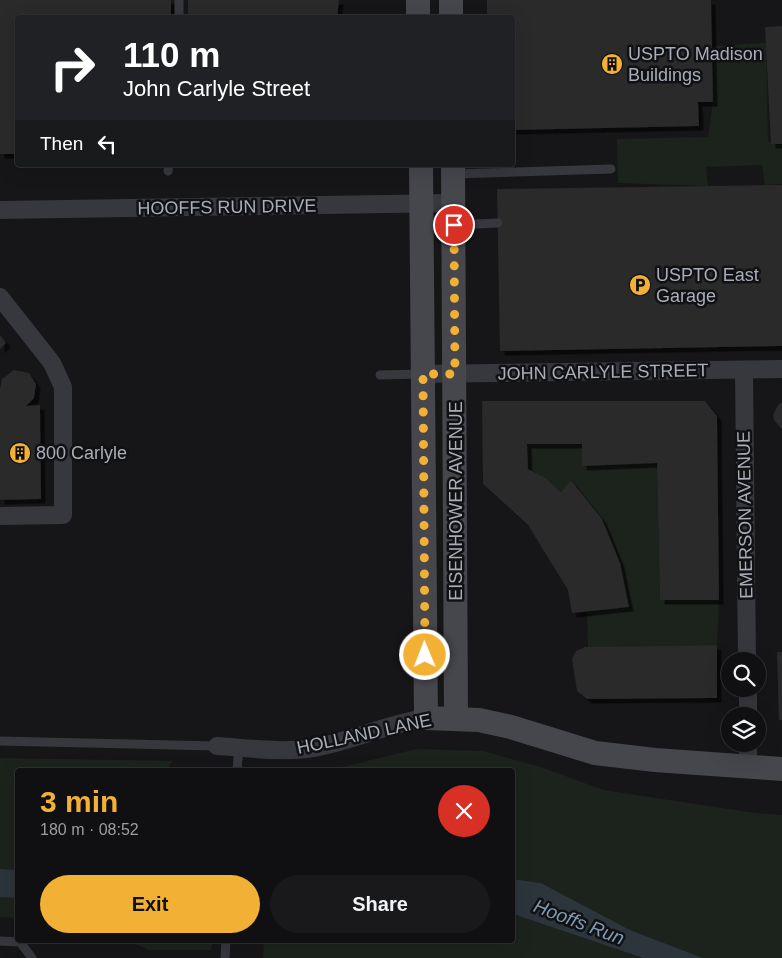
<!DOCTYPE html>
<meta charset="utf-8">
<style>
body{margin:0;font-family:Arial,sans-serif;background:#19191b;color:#f1f3f6;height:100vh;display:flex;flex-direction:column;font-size:19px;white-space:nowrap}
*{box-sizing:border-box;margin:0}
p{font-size:16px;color:#9c9d9f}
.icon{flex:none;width:28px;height:28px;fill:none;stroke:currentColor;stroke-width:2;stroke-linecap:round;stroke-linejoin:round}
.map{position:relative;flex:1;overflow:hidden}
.drawer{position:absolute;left:15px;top:768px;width:500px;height:175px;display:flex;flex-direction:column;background:#101012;border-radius:5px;box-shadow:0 5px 20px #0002,0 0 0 1px #303032}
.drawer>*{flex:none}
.guide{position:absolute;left:15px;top:15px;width:500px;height:152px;border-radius:5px;box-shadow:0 5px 20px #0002,0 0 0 1px #303032;background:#202124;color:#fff;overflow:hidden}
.buttons{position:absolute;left:721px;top:652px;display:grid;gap:10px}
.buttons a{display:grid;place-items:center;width:45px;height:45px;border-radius:50%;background:#101012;box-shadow:0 5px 20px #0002,0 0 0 1px #303032;font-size:25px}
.pin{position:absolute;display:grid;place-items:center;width:42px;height:42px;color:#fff;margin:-21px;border:2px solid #fff;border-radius:50%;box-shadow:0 1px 5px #0007}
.me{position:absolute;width:55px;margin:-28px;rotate:359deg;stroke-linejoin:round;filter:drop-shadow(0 0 4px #0008)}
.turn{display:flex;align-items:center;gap:18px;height:105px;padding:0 25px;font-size:22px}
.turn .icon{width:65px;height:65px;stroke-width:2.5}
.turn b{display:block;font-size:35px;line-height:42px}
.then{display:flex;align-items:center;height:48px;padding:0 25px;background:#0003;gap:10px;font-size:19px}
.round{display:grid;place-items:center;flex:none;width:52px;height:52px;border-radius:26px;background:#19191b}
.overview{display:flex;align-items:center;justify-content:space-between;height:85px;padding:0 25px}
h1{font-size:30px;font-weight:700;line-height:38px;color:#f2b134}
.cta{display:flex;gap:10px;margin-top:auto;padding:10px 25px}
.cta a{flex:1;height:58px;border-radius:30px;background:#f2b134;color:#111;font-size:20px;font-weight:700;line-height:58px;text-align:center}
.cta a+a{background:#19191b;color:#f1f3f6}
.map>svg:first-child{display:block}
.green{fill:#1c231d}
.water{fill:#2c353c}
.building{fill:#29292c;filter:url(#shadow)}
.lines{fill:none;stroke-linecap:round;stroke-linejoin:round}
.lane{stroke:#37383d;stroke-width:9}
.street{stroke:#37383d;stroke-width:18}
.secondary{stroke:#45474d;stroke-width:24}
.route{stroke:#f2b134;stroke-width:9;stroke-dasharray:0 16.2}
.labels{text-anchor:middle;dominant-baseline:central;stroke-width:5;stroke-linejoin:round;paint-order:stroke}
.poi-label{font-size:18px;fill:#a8adb8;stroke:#111113;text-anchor:start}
.street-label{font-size:18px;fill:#a8adb8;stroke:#111113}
.water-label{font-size:19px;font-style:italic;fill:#7f9bb3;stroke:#111113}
</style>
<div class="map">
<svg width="782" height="958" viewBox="0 0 782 958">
<defs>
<filter id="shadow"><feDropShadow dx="4.5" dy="4.5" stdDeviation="0" flood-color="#0009"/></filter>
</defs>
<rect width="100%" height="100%" fill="#161618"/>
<g class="green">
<path d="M766 43 768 142 782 145V184L765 185 762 165 706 167 708 186 618 183 617 139 708 137 713 102 712 46Z"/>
<path d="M527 444H582L583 466 657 463 660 600H719L717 645 588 647 587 611 629 607 620 563 602 519 572 480 561 492 546 478 528 469Z"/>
<path d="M417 749 483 751 541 767 603 790 755 813 782 815V958H703L630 930 541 883 513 879 512 770H329Z"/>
<path d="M0 758 173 761 166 770H18L17 870 0 869Z"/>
<path d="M0 897 17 898V918L0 917Z"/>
<path d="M513 914 643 958H263L264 940H512Z"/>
<path d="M127 940H213L211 950H149Z"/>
</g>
<g class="water">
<path d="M0 869 17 870V898L0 897Z"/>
<path d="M513 879 541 883 630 930 703 958H643L513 914Z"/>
</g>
<g class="building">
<path d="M0 0H171V18H18V154H0Z"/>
<path d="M188 0H339L337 18H188Z"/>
<path d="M487 0H711L713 102H698L699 126 512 130V18H487Z"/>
<path d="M782 26V144H771L765 27Z"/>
<path d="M782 185V346L500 351 497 189Z"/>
<path d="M0 335 6 343 0 349Z"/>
<path d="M14 370 29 373 36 384 34 398 26 406 40 405 41 499 0 500V389L2 379Z"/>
<path d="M482 401H705L717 416 719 600H660L657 463 582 466V444H527L528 469 546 478 561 492 571 480 602 519 620 563 629 607 572 613 568 590 528 525 483 484Z"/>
<path d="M782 402V429L774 420 773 415 778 405Z"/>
<path d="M717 645V698L587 699 577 691 572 659 576 651 585 647Z"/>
<path d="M777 652H782V720H779Z"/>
</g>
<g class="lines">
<g class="lane">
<path d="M179 0V18"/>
<path d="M168 171 169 165"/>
<path d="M454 174 611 169"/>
<path d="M454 225 498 223"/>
<path d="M380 375 423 374"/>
<path d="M0 741 217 746"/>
<path d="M237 770 239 747"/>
<path d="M0 941 20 942 32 958"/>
<path d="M225 958 226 940"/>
</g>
<g class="street">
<path d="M0 210 453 203"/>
<path d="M0 297 52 363 63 387V515L0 516"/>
<path d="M744 370 747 661"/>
<path d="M423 374 782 369"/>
<path d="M748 689V716"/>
<path d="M748 744V767"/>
<path d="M217 746C248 748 282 753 313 748 352 741 387 724 426 718"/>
</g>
<g class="secondary">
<path d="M418 0V18"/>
<path d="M451 0V18"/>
<path d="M421 165 426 718 479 720 511 727 595 753 655 760 782 769"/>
<path d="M453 165 456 717"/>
</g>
</g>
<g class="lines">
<path class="route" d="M425 655 423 374H455L454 225"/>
</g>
<defs>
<g id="building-disc" transform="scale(1.125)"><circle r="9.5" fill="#f2b134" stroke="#111113"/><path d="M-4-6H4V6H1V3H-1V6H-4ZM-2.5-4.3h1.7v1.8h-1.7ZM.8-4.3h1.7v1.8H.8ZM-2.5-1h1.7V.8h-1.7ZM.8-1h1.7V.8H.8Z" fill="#111"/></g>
<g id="parking-disc" transform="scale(1.125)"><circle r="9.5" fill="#f2b134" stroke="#111113"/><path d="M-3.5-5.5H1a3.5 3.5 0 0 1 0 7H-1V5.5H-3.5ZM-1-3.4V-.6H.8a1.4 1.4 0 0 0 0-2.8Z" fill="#111"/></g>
</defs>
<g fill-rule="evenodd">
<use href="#building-disc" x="612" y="64"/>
<use href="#parking-disc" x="640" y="285"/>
<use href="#building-disc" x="20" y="453"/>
</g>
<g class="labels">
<g class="poi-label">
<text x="628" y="54">USPTO Madison<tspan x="628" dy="21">Buildings</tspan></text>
<text x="656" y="275">USPTO East<tspan x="656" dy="21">Garage</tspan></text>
<text x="36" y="453">800 Carlyle</text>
</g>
<g class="street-label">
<text transform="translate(227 207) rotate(-1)">HOOFFS RUN DRIVE</text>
<text transform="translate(603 372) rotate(-1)">JOHN CARLYLE STREET</text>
<text transform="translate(456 501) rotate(-90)">EISENHOWER AVENUE</text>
<text transform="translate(745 515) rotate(-91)">EMERSON AVENUE</text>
<text transform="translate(364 734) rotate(-12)">HOLLAND LANE</text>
</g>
<g class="water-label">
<text transform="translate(579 922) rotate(21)">Hooffs Run</text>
</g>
</g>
</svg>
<div class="buttons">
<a><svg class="icon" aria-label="search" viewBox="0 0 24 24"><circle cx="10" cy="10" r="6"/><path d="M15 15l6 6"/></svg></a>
<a><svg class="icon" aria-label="layers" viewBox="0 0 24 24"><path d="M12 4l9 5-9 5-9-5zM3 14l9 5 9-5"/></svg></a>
</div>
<div class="pin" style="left:454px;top:225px;background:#d93025"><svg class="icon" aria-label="arrive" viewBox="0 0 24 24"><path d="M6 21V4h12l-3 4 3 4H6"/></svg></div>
<svg class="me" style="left:425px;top:655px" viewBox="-20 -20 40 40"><circle r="17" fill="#f2b134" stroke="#fff" stroke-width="3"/><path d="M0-11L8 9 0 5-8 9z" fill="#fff"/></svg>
<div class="guide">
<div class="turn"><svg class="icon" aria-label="right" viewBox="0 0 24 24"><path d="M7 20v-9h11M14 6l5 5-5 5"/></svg><div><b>110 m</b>John Carlyle Street</div></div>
<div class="then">Then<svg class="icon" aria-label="left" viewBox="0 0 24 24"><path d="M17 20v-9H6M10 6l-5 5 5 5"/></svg></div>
</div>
<section class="drawer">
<div class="overview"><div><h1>3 min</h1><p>180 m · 08:52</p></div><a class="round" style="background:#d93025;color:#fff"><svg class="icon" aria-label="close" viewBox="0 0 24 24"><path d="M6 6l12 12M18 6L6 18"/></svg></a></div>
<div class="cta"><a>Exit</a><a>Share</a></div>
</section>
</div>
